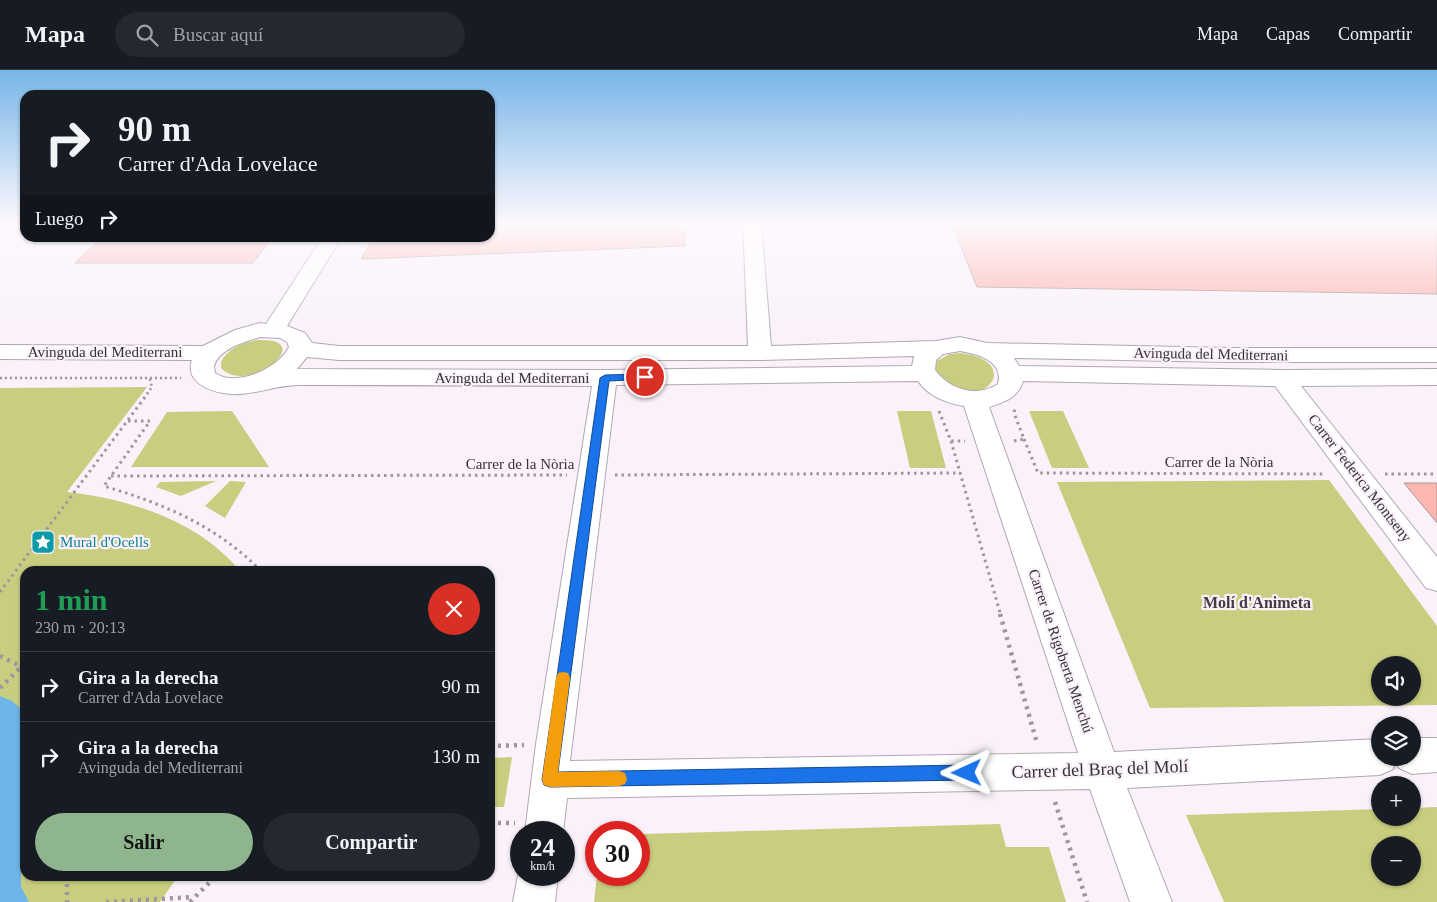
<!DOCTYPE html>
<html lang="es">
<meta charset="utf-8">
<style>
body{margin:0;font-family:Georgia,serif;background:#242831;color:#f1f3f6;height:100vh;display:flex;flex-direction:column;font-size:19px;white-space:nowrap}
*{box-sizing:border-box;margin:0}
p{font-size:16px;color:#9ea1a6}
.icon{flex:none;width:28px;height:28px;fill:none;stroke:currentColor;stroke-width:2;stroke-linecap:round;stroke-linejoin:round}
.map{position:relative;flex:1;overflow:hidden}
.sheet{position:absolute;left:20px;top:496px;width:475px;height:315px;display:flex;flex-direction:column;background:#171b24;border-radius:15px;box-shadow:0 1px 4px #0004}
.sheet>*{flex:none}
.banner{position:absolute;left:20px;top:20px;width:475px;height:152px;border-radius:15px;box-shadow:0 1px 4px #0004;background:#171b24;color:#f1f3f6;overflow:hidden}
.tools{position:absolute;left:1371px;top:586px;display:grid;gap:10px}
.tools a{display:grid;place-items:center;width:50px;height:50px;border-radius:50%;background:#171b24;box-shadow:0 1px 4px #0004;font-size:25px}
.speed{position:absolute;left:510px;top:751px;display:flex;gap:10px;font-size:25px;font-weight:700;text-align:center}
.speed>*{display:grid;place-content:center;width:65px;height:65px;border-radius:50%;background:#171b24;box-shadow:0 1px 4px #0004;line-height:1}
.speed small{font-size:12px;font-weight:400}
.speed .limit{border:8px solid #d22;background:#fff;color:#111}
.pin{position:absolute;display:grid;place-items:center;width:42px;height:42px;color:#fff;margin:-21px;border:2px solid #fff;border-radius:50%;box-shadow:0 1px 5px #0007}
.me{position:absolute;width:55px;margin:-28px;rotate:269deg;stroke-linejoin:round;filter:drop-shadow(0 0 4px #0008)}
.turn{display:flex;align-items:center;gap:18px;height:105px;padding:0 15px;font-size:22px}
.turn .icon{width:65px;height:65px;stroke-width:2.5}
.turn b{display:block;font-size:35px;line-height:42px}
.then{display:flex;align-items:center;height:48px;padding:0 15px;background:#0003;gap:10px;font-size:19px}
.round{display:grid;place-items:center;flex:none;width:52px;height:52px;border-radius:26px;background:#242831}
.headline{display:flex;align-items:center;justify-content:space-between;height:85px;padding:0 15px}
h1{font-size:30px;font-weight:700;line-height:38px;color:#1e9e55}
.primary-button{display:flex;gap:10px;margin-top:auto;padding:10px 15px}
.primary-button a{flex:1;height:58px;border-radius:30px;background:#8eb58d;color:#111;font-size:20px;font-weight:700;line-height:58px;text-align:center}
.primary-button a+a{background:#242831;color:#f1f3f6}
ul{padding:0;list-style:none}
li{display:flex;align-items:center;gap:15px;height:70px;padding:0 15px;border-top:1px solid #363941}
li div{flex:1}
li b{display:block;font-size:19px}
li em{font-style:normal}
header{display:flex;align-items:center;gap:30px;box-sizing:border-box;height:70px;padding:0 25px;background:#171b24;border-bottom:1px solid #363941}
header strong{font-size:24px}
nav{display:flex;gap:28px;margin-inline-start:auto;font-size:18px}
.search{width:350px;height:45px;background:#242831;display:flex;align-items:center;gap:12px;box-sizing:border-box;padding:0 18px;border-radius:28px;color:#9ea1a6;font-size:19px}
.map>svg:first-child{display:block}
.green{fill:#c9cd7f;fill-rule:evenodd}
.water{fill:#6db6e9}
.building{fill:#fdb6b0;stroke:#a69997}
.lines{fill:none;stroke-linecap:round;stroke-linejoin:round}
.minor-casing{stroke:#b0a8b1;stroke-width:2}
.path-far2{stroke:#9d979d;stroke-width:2.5;stroke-dasharray:2 3;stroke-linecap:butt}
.path-far1{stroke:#9d979d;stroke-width:3;stroke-dasharray:2.5 4;stroke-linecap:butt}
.path{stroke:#9d979d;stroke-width:4.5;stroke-dasharray:3 5;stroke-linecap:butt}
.minor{fill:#fff;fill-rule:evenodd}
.route{fill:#1a73e8;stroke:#114b97}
.slow{fill:#f59e0b}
.labels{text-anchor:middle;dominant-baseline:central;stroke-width:4.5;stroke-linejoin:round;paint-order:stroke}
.street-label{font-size:15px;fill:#353235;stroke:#faf1fa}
.culture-label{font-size:15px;fill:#0d838f;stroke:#faf1fa;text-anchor:start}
.neighbourhood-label{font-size:16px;font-weight:bold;fill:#433c43;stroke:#faf1fa}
.near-street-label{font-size:18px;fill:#353235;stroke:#faf1fa}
</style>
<header>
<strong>Mapa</strong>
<div class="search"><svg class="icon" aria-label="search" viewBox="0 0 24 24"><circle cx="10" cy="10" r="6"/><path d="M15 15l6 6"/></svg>Buscar aquí</div>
<nav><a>Mapa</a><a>Capas</a><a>Compartir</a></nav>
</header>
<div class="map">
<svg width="1437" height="832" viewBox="0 0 1437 832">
<rect width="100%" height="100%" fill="#faf1fa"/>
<g class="green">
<path d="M257 270C321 267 248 327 221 298V292C228 278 242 273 257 270Z"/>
<path d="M959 283C1020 289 990 337 953 318 947 314 941 307 935 302L937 291 950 284Z"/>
<path d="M147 317 67 422C130 429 199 451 240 501H25V806H178L160 832H0V318Z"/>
<path d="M232 341 269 397H131L167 342Z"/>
<path d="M897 341H931L946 398H910Z"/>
<path d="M1029 341H1063L1089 398H1052Z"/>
<path d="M1329 410 1437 556V635L1150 638 1057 412ZM1380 595H1412V628H1380Z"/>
<path d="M216 411 181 426 156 417 160 412Z"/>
<path d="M230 411 246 412 225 448 205 436Z"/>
<path d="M512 687 504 737H490V688Z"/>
<path d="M1437 737V832H1224L1186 745 1380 739V748H1412L1413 738ZM1380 775H1412V808H1380Z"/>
<path d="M1000 754 1006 777H1049L1066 832H594L597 805H639V788L641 787 643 764Z"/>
</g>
<path class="water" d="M0 626 12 631 25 642V767L21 787V817L29 832H0Z"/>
<g class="building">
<path d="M490 152H685V176L361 189 374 168H490Z"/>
<path d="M951 152H1437V224L977 217Z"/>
<path d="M101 168H272L253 193H75Z"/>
<path d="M1404 413H1437V453Z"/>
</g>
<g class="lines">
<g class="minor-casing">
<g id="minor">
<path d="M743 152H761L771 276 936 271 960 267 987 273 1229 278H1437V292H1229L1014 288 1019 296 1282 300 1437 299V315L1301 316 1437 487V521L1426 518 1275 316 1023 311C1018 328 1004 332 989 337L1114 682 1380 669V688H1412V668H1437V702L1412 704 1399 698 1396 692 1393 699 1380 705 1127 718 1172 832H1130L1090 719 567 728 563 762H525L536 674 592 316C494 315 396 315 299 315 274 315 248 328 223 323 207 320 185 311 192 290L0 289V275L203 276 235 260 260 253 266 254 322 168H341L287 256 305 263 312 273 339 276H748ZM260 267 280 268 287 272 289 277C279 298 236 318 215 303L214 296C219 279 244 272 260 267ZM960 281C978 284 1004 291 998 314 977 328 950 320 935 300L936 290 943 284ZM914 286 912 296 605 300 297 299 307 287 339 290H760ZM918 311C928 326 946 333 964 336L1078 683 570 691 616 315Z"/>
<path d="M521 797V805H558L555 832H513L518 805Z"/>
</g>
</g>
<g class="path-far2">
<path d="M0 308H181"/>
<path d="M147 324 152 317 149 306"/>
</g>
<g class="path-far1">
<path d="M939 341 951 371H965"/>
<path d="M128 351H150L104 416C164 434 217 456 261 501"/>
<path d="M1024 369 1038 403 1326 404"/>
<path d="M951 371 1001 546"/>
<path d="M1014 371 1024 369 1014 343 1015 338"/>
<path d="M1385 404H1437"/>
<path d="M615 405 960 403"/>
<path d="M111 406 567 405"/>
<path d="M0 522 148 323"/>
</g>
<g class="path">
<path d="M1000 544 1037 673"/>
<path d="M0 586 22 597V604L25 606"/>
<path d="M0 618 21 597"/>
<path d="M490 676 524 675"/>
<path d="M1055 732 1087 832"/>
<path d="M490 753H515"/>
<path d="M67 806V832"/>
<path d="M106 832 194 827"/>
<path d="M190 832 216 806"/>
</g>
<use href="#minor" class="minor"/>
</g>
<linearGradient id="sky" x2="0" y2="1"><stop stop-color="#77b5e8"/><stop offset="0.57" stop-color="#fdf9fd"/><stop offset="1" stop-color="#fdf9fd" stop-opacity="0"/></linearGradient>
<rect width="1437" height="269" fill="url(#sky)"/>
<path class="route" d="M645 304 650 307 648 309 609 311 558 702 967 695 972 698 974 703 972 708 967 710 550 717 544 715 542 710 600 308 605 305Z"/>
<path class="slow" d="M563 602 568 603 570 608 558 702 619 701 625 703 627 709 625 714 619 716 550 717 544 715 542 710 556 608 558 603Z"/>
<defs>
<g id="sight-square" transform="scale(1.25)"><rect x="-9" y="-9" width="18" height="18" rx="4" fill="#0f9aa8" stroke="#faf1fa"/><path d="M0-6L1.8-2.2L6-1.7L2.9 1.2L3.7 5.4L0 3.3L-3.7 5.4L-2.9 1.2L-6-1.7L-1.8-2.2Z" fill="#fff"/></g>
</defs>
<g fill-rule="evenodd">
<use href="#sight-square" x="43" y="472"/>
</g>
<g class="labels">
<g class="street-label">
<text x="105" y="282">Avinguda del Mediterrani</text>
<text transform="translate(1211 284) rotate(1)">Avinguda del Mediterrani</text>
<text x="512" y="308">Avinguda del Mediterrani</text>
<text x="1219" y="392">Carrer de la Nòria</text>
<text x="520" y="394">Carrer de la Nòria</text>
<text transform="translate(1360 408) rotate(52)">Carrer Federica Montseny</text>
<text transform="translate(1061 581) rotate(71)">Carrer de Rigoberta Menchú</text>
</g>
<g class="culture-label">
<text x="60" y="472">Mural d'Ocells</text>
</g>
<g class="neighbourhood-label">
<text x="1257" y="532">Molí d'Animeta</text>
</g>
<g class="near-street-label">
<text transform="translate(1100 699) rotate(-2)">Carrer del Braç del Molí</text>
</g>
</g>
</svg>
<div class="tools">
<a><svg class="icon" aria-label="sound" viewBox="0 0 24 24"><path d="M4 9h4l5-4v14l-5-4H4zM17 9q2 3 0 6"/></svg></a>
<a><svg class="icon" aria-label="layers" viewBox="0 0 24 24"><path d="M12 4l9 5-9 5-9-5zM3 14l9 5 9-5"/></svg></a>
<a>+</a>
<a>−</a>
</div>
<div class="speed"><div>24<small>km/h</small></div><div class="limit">30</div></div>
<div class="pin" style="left:645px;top:307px;background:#d93025"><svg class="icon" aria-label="arrive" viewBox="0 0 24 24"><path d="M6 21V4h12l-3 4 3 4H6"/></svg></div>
<svg class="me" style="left:967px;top:703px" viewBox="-20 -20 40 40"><path d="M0-17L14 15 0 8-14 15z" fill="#1a73e8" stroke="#fff" stroke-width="4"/></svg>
<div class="banner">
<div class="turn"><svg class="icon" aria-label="right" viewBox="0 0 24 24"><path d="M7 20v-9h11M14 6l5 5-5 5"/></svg><div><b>90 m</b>Carrer d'Ada Lovelace</div></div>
<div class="then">Luego<svg class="icon" aria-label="right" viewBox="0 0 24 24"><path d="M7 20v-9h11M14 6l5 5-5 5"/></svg></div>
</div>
<section class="sheet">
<div class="headline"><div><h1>1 min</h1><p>230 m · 20:13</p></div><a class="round" style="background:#d93025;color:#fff"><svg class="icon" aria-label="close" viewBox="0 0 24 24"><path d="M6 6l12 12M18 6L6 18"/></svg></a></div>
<ul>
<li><svg class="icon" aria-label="right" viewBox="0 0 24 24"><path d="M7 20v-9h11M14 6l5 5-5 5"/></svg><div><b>Gira a la derecha</b><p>Carrer d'Ada Lovelace</p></div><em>90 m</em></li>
<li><svg class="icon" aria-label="right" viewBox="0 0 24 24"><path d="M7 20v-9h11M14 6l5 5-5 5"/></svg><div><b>Gira a la derecha</b><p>Avinguda del Mediterrani</p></div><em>130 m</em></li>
</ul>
<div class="primary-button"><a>Salir</a><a>Compartir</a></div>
</section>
</div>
